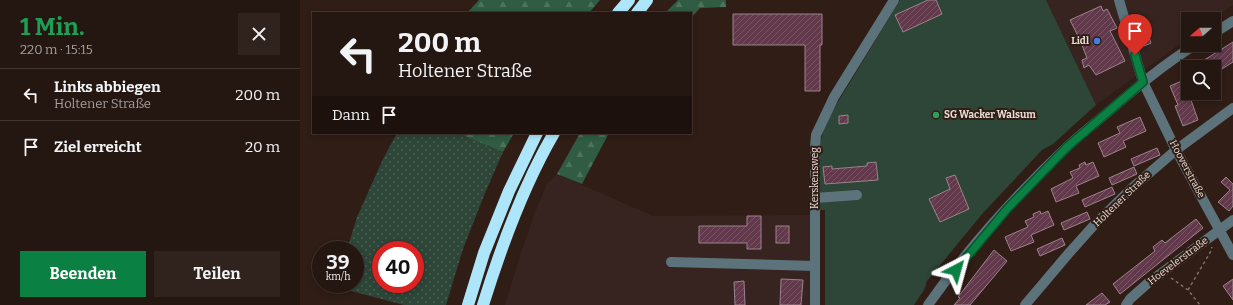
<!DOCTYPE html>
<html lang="de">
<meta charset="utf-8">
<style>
body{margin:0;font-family:Bitter,serif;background:#30231e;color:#f1f3f6;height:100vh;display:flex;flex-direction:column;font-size:15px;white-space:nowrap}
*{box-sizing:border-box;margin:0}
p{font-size:13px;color:#a39f9f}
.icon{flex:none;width:22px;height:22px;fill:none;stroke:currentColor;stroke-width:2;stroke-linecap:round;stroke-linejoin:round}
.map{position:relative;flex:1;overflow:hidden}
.side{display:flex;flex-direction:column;background:#241610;width:300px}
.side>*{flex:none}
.guide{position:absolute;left:12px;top:12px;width:380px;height:122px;border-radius:0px;box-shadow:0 2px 6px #0003,0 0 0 1px #413530;background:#241610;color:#f1f3f6;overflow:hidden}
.needle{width:26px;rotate:249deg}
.fabs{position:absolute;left:881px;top:12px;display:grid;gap:8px}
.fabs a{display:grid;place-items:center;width:40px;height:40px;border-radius:0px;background:#241610;box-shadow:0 2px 6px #0003,0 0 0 1px #413530;font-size:20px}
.speed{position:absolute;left:12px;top:241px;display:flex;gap:8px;font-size:20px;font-weight:700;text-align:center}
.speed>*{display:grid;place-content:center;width:52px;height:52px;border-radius:50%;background:#241610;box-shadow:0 2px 6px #0003,0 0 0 1px #413530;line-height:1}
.speed small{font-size:10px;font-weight:400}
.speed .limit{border:6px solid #d22;background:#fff;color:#111}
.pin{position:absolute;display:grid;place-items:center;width:34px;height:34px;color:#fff;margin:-41px -17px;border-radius:50% 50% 50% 0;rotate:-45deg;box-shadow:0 0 4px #0007}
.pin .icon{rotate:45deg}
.me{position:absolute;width:44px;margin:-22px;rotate:39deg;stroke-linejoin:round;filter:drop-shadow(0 0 3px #0008)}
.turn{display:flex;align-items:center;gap:14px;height:84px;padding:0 20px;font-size:18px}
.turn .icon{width:52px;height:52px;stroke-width:2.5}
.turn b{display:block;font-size:28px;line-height:34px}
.then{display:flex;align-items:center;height:38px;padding:0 20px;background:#0003;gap:8px;font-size:15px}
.round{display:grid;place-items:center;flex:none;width:42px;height:42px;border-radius:0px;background:#30231e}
.headline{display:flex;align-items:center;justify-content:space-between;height:68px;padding:0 20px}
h1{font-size:24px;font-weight:700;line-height:30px;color:#1e9e55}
.button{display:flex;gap:8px;margin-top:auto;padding:8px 20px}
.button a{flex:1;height:46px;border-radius:0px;background:#0b8043;color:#fff;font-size:16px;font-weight:700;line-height:46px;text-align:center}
.button a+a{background:#30231e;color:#f1f3f6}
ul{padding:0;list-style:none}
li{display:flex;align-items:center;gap:12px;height:52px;padding:0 20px;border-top:1px solid #413530}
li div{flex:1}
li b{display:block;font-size:15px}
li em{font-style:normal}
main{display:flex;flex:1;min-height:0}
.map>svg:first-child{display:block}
.commercial{fill:#372421}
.grass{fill:url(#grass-dots);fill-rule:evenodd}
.forest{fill:url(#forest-firs)}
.pitch{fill:#2d4638}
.building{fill:url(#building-hatch);stroke:#9b828c}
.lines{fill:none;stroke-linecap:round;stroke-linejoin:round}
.path{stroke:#7e6e67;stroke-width:1.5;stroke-dasharray:3 3;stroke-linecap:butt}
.minor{stroke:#5d737b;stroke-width:10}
.highway{stroke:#ade6fb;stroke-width:12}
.route-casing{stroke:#07532c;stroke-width:10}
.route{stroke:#0b8043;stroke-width:7}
.shop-dot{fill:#3f7fe0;stroke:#301d15;stroke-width:1.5}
.leisure-dot{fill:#2e9e5b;stroke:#301d15;stroke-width:1.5}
.labels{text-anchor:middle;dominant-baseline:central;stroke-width:4;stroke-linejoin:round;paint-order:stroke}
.poi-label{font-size:10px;font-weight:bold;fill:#e9dcd6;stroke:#301d15;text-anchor:end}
.street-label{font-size:10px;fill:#e9dcd6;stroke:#301d15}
</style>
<main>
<section class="side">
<div class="headline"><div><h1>1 Min.</h1><p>220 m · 15:15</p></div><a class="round"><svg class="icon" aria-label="close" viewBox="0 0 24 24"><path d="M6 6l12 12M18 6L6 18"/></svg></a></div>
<ul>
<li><svg class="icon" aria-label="left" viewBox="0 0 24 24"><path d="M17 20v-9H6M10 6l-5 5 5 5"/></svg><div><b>Links abbiegen</b><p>Holtener Straße</p></div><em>200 m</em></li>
<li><svg class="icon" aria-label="arrive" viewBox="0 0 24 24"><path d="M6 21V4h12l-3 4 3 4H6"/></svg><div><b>Ziel erreicht</b></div><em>20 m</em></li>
</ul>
<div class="button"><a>Beenden</a><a>Teilen</a></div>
</section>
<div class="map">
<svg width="933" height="305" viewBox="0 0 933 305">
<defs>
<pattern id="grass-dots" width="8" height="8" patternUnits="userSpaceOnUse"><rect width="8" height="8" fill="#2d4638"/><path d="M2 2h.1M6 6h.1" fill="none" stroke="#4b6054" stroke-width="1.8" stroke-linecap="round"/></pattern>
<pattern id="forest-firs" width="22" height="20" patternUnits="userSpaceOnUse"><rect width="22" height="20" fill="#2f5c43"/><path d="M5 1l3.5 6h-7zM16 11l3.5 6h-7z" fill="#4d735d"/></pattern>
<pattern id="building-hatch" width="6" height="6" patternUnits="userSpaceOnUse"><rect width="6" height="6" fill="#62394b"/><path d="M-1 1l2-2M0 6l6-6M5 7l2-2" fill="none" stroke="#785564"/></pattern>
</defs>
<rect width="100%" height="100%" fill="#301d15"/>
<g class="commercial">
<path d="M746 0H933V5L913 19H888V38L796 105Z"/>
<path d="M257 174 353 216 515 215 516 305H205L220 256 234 215 247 184Z"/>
</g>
<path class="grass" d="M97 133H157L203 152 185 193 163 249 146 305H104L36 287 37 284H55V250H47L57 217 83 159ZM81 250H115V284H81Z"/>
<g class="forest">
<path d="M179 0H300L289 13H167Z"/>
<path d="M378 0H426V7L400 8 391 18V13H365Z"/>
<path d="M157 133H214L203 152Z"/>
<path d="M280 133H309L282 184 257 174Z"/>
</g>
<path class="pitch" d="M600 0H746L796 105 753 144 742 150 683 213 627 281 624 290 614 305H525V210H520V142L527 120Z"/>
<g class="building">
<path d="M628 0H636L642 14 603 32 595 15Z"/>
<path d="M801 6 803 11 807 9 817 28 810 31 825 61 796 75 789 65 784 68 782 60 787 58 780 40 770 20Z"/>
<path d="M433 14H522V45H520V91H505V45H433Z"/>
<path d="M848 34 851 43 844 46 840 37Z"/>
<path d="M933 42V62L914 74V67H893Z"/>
<path d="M884 80 888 87V93H891L893 99 891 100 898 120 883 126 875 106 878 105 870 86Z"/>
<path d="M548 115V123L539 124V116Z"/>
<path d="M840 117 846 131 823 141 826 147 804 157 798 143 820 133 817 127Z"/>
<path d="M857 148 860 155 834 166 831 159Z"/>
<path d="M576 162 578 180 525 184 523 167 532 166V169L567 166V163Z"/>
<path d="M785 162 786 165 793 162 799 176 776 186 779 193 756 202 751 189 773 178 770 172 780 168 779 165Z"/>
<path d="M834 167 837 174 812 185 809 178Z"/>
<path d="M655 175 669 209 640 222 629 199 650 189 646 178Z"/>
<path d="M926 177 933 184V206L929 211 918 202 930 190 921 182Z"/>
<path d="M812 187 815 194 785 207 782 200Z"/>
<path d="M740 211 741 214 748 211 754 225 731 235 734 242 711 251 705 237 728 227 725 221 734 217 733 214Z"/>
<path d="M787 212 790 219 764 230 761 223Z"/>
<path d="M447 216H461V249H447V243H399V226H447Z"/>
<path d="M896 219 903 228 820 294 813 284 855 251 853 247 862 240 865 243Z"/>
<rect x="476" y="226" width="13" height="17"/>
<path d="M762 238 765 245 740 256 737 249Z"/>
<path d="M694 250 707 261 670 305H654L660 298 658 297Z"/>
<path d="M481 279 503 280 501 305H480Z"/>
<path d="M933 279V300L923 286Z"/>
<path d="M444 281 445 305H435L434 282Z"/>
<path d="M802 293 810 302 805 305H786Z"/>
</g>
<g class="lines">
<g class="path">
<path d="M904 48 909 45"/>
<path d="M871 278 888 290 900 305"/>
<path d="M888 290 911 251 912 247"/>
</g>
<g class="minor">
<path d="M819 0 843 82 876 150 933 255"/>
<path d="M914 33 933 21"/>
<path d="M515 198 557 195"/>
<path d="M371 262 515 266"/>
<path d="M515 305V147L516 135 534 97 594 0"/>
<path d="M628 305C668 248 716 195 767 147 780 135 794 124 808 112 836 88 864 64 895 45"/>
<path d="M725 305 769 253 795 224 832 188 876 150 933 108"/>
<path d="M826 305 830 299 848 283 933 220"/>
</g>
<g class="highway">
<path d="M318 13 329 0"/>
<path d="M337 13 347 0"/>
<path d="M168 305 184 253 209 191 237 133"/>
<path d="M183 305C201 247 223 186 254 133"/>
</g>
</g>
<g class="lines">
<g class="route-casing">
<path id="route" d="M656 270 707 209 767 147 843 82 835 55"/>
</g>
<use href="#route" class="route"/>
</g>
<circle class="shop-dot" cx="797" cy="41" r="4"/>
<circle class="leisure-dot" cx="636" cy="115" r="4"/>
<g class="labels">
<g class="poi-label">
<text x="789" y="41">Lidl</text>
<text x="644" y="115" text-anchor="start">SG Wacker Walsum</text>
</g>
<g class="street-label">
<text transform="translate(887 169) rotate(62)">Hooverstraße</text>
<text transform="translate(515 178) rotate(-90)">Kerskensweg</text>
<text transform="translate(822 199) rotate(-44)">Holtener Straße</text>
<text transform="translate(878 261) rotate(-37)">Hoevelerstraße</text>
</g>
</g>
</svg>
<div class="fabs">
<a><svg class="needle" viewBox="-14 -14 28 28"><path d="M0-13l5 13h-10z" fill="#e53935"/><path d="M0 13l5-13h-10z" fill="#a39f9f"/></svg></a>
<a><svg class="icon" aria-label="search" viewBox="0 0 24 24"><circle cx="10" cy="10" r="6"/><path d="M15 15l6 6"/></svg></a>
</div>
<div class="speed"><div>39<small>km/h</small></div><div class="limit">40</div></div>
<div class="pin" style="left:835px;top:55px;background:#d93025"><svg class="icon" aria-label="arrive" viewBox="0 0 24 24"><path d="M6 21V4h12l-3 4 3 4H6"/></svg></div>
<svg class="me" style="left:656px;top:270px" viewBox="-20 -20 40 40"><path d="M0-17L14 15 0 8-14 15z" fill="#0b8043" stroke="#fff" stroke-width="4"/></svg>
<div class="guide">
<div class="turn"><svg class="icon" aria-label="left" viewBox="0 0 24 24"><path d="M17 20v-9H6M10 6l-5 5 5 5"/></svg><div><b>200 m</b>Holtener Straße</div></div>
<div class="then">Dann<svg class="icon" aria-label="arrive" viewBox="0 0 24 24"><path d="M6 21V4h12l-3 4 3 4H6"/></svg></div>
</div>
</div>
</main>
